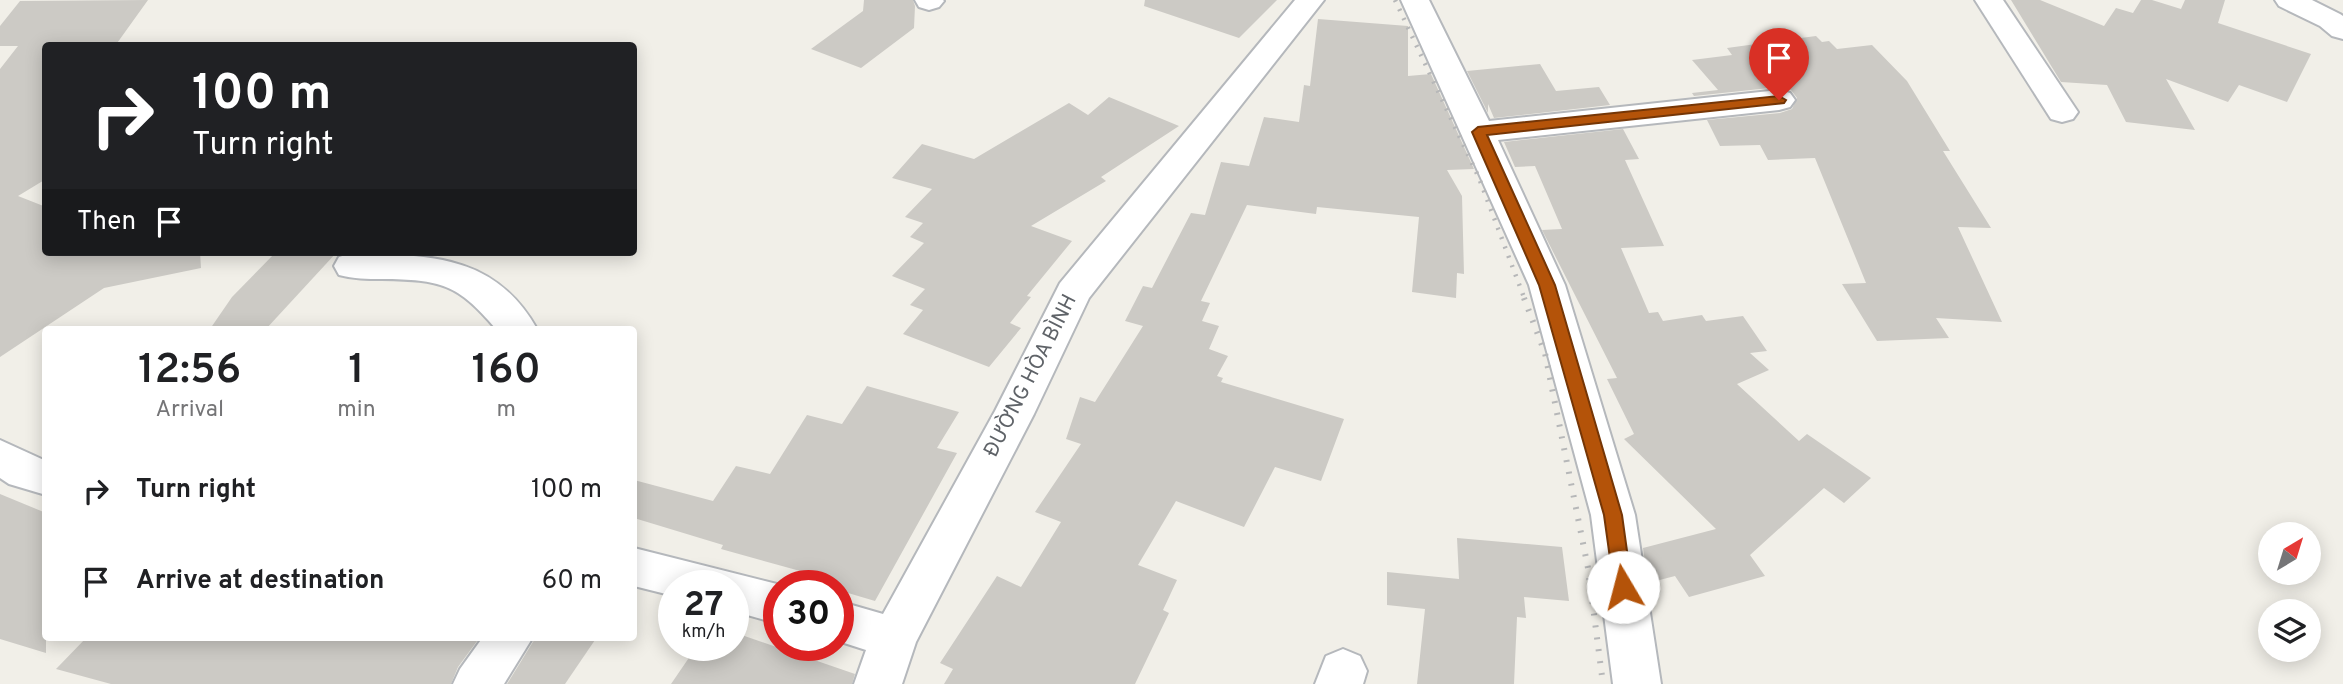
<!DOCTYPE html>
<meta charset="utf-8">
<style>
body{margin:0;font-family:Overpass,sans-serif;background:#f2f2f2;color:#202124;height:100vh;display:flex;flex-direction:column;font-size:26px;white-space:nowrap}
*{box-sizing:border-box;margin:0}
p{font-size:23px;color:#757577}
.icon{flex:none;width:38px;height:38px;fill:none;stroke:currentColor;stroke-width:2;stroke-linecap:round;stroke-linejoin:round}
.map{position:relative;flex:1;overflow:hidden}
.side{position:absolute;left:42px;top:326px;width:595px;height:315px;display:flex;flex-direction:column;background:#fff;border-radius:7px;box-shadow:0 4px 18px #0003}
.side>*{flex:none}
.top-card{position:absolute;left:42px;top:42px;width:595px;height:214px;border-radius:7px;box-shadow:0 4px 18px #0003;background:#202124;color:#fff;overflow:hidden}
.needle{width:46px;rotate:38deg}
.buttons{position:absolute;left:2258px;top:522px;display:grid;gap:14px}
.buttons a{display:grid;place-items:center;width:63px;height:63px;border-radius:50%;background:#fff;box-shadow:0 4px 18px #0003;font-size:35px}
.speed{position:absolute;left:658px;top:570px;display:flex;gap:14px;font-size:35px;font-weight:700;text-align:center}
.speed>*{display:grid;place-content:center;width:91px;height:91px;border-radius:50%;background:#fff;box-shadow:0 4px 18px #0003;line-height:1}
.speed small{font-size:18px;font-weight:400}
.speed .limit{border:10px solid #d22;background:#fff;color:#111}
.pin{position:absolute;display:grid;place-items:center;width:60px;height:60px;color:#fff;margin:-72px -30px;border-radius:50% 50% 50% 0;rotate:-45deg;box-shadow:0 0 7px #0007}
.pin .icon{rotate:45deg}
.me{position:absolute;width:77px;margin:-38px;rotate:352deg;stroke-linejoin:round;filter:drop-shadow(0 0 5px #0008)}
.turn{display:flex;align-items:center;gap:24px;height:147px;padding:0 35px;font-size:32px}
.turn .icon{width:91px;height:91px;stroke-width:2.5}
.turn b{display:block;font-size:49px;line-height:60px}
.then{display:flex;align-items:center;height:66px;padding:0 35px;background:#0003;gap:14px;font-size:26px}
.eta{display:flex;justify-content:space-evenly;align-items:center;height:119px;text-align:center}
.eta b{font-size:42px;font-weight:600;line-height:49px}
ul{padding:0;list-style:none}
li{display:flex;align-items:center;gap:21px;height:91px;padding:0 35px}
li div{flex:1}
li b{display:block;font-size:26px}
li em{font-style:normal}
.map>svg:first-child{display:block}
.building{fill:#cccac5}
.lines{fill:none;stroke-linecap:round;stroke-linejoin:round}
.minor-casing{stroke:#b5b8bc;stroke-width:4}
.minor{fill:#fff;fill-rule:evenodd}
.rail-far1{stroke:#b6b7b8;stroke-width:4.5;stroke-dasharray:2 8;stroke-linecap:butt}
.rail{stroke:#b6b7b8;stroke-width:6;stroke-dasharray:2 10;stroke-linecap:butt}
.route{fill:#b45309;stroke:#753606;stroke-width:2}
.labels{text-anchor:middle;dominant-baseline:central;stroke-width:5;stroke-linejoin:round;paint-order:stroke}
.street-label{font-size:21px;fill:#5f6368;stroke:#fff}
</style>
<div class="map">
<svg width="2343" height="684" viewBox="0 0 2343 684">
<rect width="100%" height="100%" fill="#f1efe8"/>
<g class="building">
<path d="M148 0 115 46H46V179L18 196 46 207V252H200L201 268 104 288 0 357V69L18 46H0V26L20 1Z"/>
<path d="M864 0H913L915 6 914 28 861 68 811 49 863 11Z"/>
<path d="M1145 0H1277L1239 38 1144 6Z"/>
<path d="M2011 0H2040L2104 26 2116 8 2133 13 2141 0H2152L2181 9 2185 0H2225L2218 23 2311 54 2287 102 2239 85 2228 102 2166 79 2195 130 2126 122 2107 85 2061 82Z"/>
<path d="M1318 19 1408 26V76L1431 74 1474 169 1447 170 1462 196 1464 274 1457 273 1456 298 1412 292 1419 217 1317 207 1316 214 1247 205 1201 301 1210 303 1202 321 1219 326 1209 349 1228 356 1217 376 1223 378 1221 382 1344 419 1321 481 1275 467 1244 527 1176 501 1138 565 1177 580 1163 610 1169 613 1135 684H944L953 669 940 663 997 576 1021 587 1061 522 1035 512 1081 444 1066 439 1080 397 1095 402 1143 326 1125 321 1143 286 1152 288 1191 213 1205 215 1221 162 1249 166 1264 117 1299 122 1304 85 1310 86Z"/>
<path d="M1816 36 1822 42 1829 41 1837 49 1872 45 1907 81 1950 151H1943L1991 228 1958 227 2002 322 1936 318 1949 338 1877 341 1842 284 1866 283 1815 158 1768 160 1760 145 1720 146 1707 120 1780 113 1792 109 1797 98 1791 90 1779 87 1694 96 1692 93 1718 90 1692 60 1732 55 1727 48Z"/>
<path d="M1540 64 1556 91 1599 87 1610 105 1494 118 1488 104V113L1467 71Z"/>
<path d="M1109 97 1179 126 1101 177 1106 181 1031 226 1072 241 1027 296 1031 297 1010 323 1021 328 989 367 903 334 923 310 910 305 925 289 892 276 924 243 910 237 923 223 905 217 932 189 892 178 922 144 974 159 1069 103 1088 115Z"/>
<path d="M1623 129 1639 159 1625 160 1664 246 1621 248 1649 313 1658 312 1663 321 1702 315 1706 321 1743 316 1767 351 1750 353 1769 370 1737 384 1799 441 1807 434 1871 478 1844 503 1824 488 1750 555 1765 576 1689 597 1675 576 1648 583 1643 548 1716 529 1624 439 1634 434 1607 379 1617 378 1542 230 1562 229 1535 166 1515 167 1504 142Z"/>
<path d="M276 252H337L266 329H210L232 297Z"/>
<path d="M867 386 959 412 937 448 957 453 875 601 838 590V586H824L807 581 811 574 721 549 723 545 634 518V480L713 501 736 466 770 474 807 415 842 424Z"/>
<path d="M0 494 46 513V653L0 639Z"/>
<path d="M1457 538 1562 547 1569 601 1524 597 1526 618 1517 617 1514 684H1417L1425 609 1387 605V572L1459 579Z"/>
<path d="M733 632 855 674 852 684H671L697 646H733Z"/>
<path d="M87 637H480L458 667 451 684H111L56 669Z"/>
<path d="M536 637H597L565 684H507Z"/>
</g>
<g class="lines">
<g class="minor-casing">
<g id="minor">
<path d="M915 0H943L944 1 939 7 929 10 919 7Z"/>
<path d="M1295 0H1324L1089 298 1034 414 916 642 902 684H854L866 650 838 641V601L883 614 995 411 1060 283Z"/>
<path d="M1401 0H1429L1489 121 1779 90 1790 93 1795 100 1790 107 1779 110 1498 140 1565 285 1635 515 1661 684H1613L1591 515 1529 285Z"/>
<path d="M1975 0H2003L2078 112 2073 119 2062 122 2051 119Z"/>
<path d="M2275 0H2312L2340 14 2343 16V39L2332 36 2320 26 2279 6Z"/>
<path d="M352 253C429 256 494 253 537 329H496C457 283 441 280 382 279 367 279 354 279 339 275L334 266 339 257Z"/>
<path d="M0 440 46 461V495L9 484 0 478Z"/>
<path d="M634 548 785 586H779V624L733 611V586H674V596L634 586Z"/>
<path d="M483 637H533L504 684H453L460 669Z"/>
<path d="M1343 649 1360 656 1367 671 1363 684H1315L1326 656Z"/>
</g>
</g>
<use href="#minor" class="minor"/>
<path class="rail-far1" d="M1395 0 1479 178 1525 300"/>
<path class="rail" d="M1524 298 1545 353 1588 568 1603 684"/>
</g>
<path class="route" d="M1779 96 1786 100 1784 103 1487 135 1555 285 1622 515 1632 587 1630 593 1623 595 1616 593 1614 587 1604 515 1539 285 1472 132 1478 127Z"/>
<g class="labels">
<g class="street-label">
<text transform="translate(1031 376) rotate(-63)">ĐƯỜNG HÒA BÌNH</text>
</g>
</g>
</svg>
<div class="buttons">
<a><svg class="needle" viewBox="-14 -14 28 28"><path d="M0-13l5 13h-10z" fill="#e53935"/><path d="M0 13l5-13h-10z" fill="#757577"/></svg></a>
<a><svg class="icon" aria-label="layers" viewBox="0 0 24 24"><path d="M12 4l9 5-9 5-9-5zM3 14l9 5 9-5"/></svg></a>
</div>
<div class="speed"><div>27<small>km/h</small></div><div class="limit">30</div></div>
<div class="pin" style="left:1779px;top:100px;background:#d93025"><svg class="icon" aria-label="arrive" viewBox="0 0 24 24"><path d="M6 21V4h12l-3 4 3 4H6"/></svg></div>
<svg class="me" style="left:1623px;top:587px" viewBox="-20 -20 40 40"><circle r="19" fill="#fff"/><path d="M0-13L10 11 0 6-10 11z" fill="#b45309"/></svg>
<div class="top-card">
<div class="turn"><svg class="icon" aria-label="right" viewBox="0 0 24 24"><path d="M7 20v-9h11M14 6l5 5-5 5"/></svg><div><b>100 m</b>Turn right</div></div>
<div class="then">Then<svg class="icon" aria-label="arrive" viewBox="0 0 24 24"><path d="M6 21V4h12l-3 4 3 4H6"/></svg></div>
</div>
<section class="side">
<div class="eta">
<div><b>12:56</b><p>Arrival</p></div>
<div><b>1</b><p>min</p></div>
<div><b>160</b><p>m</p></div>
</div>
<ul>
<li><svg class="icon" aria-label="right" viewBox="0 0 24 24"><path d="M7 20v-9h11M14 6l5 5-5 5"/></svg><div><b>Turn right</b></div><em>100 m</em></li>
<li><svg class="icon" aria-label="arrive" viewBox="0 0 24 24"><path d="M6 21V4h12l-3 4 3 4H6"/></svg><div><b>Arrive at destination</b></div><em>60 m</em></li>
</ul>
</section>
</div>
